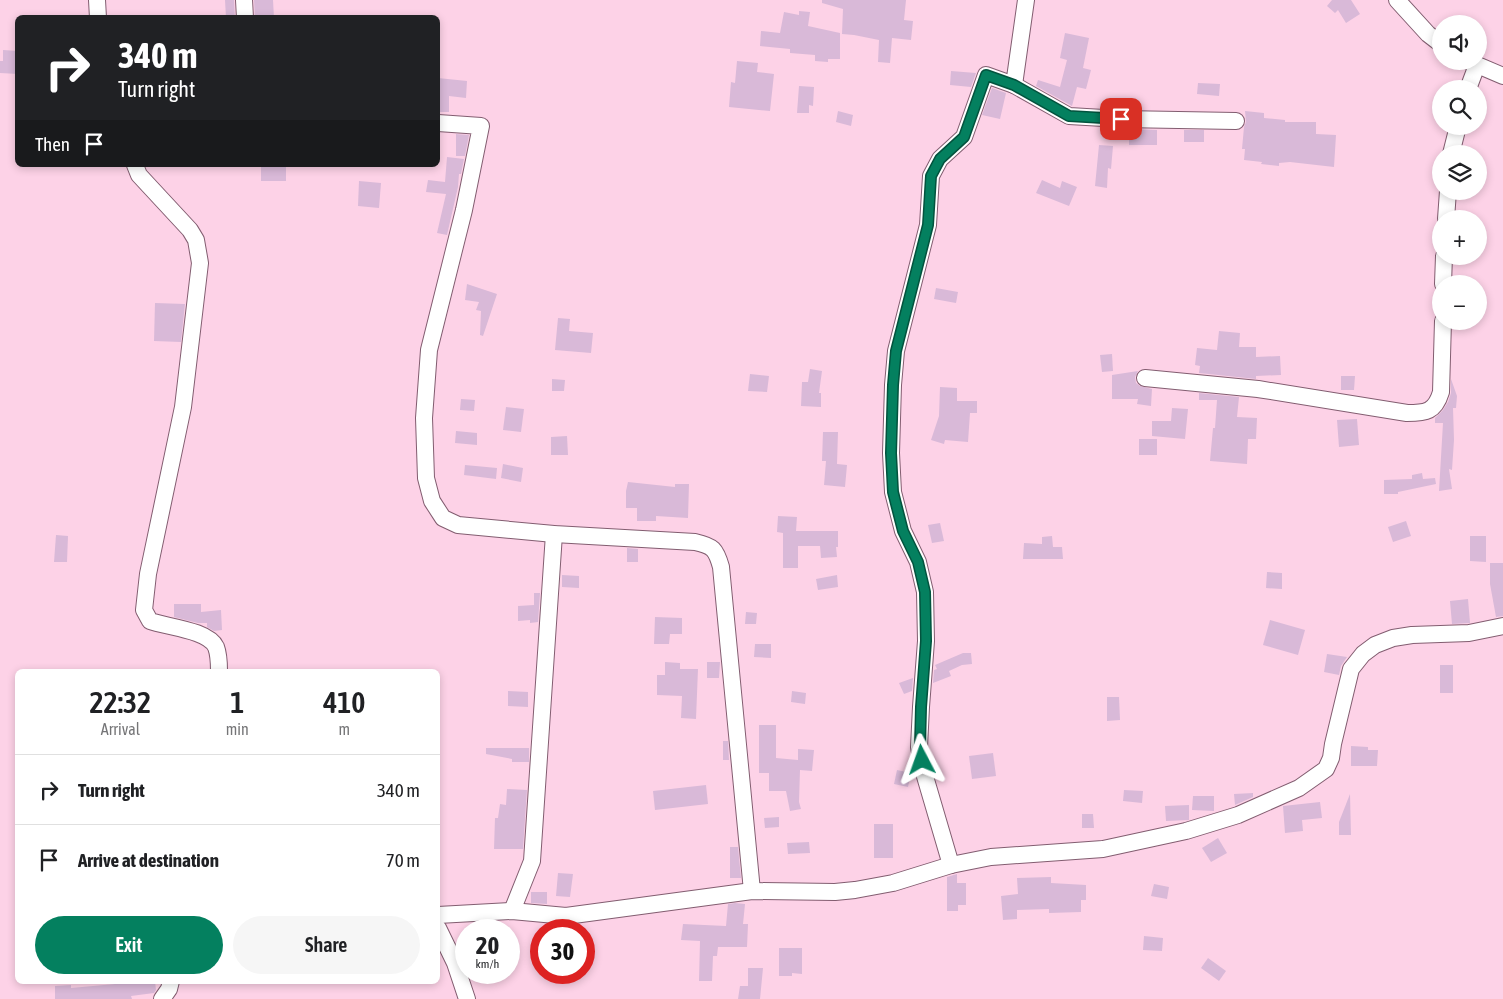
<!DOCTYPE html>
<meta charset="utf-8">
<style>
body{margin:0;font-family:"Asap Condensed",sans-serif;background:#f6f6f6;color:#202124;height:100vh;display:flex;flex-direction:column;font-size:19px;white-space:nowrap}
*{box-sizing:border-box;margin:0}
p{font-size:16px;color:#757577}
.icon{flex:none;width:28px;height:28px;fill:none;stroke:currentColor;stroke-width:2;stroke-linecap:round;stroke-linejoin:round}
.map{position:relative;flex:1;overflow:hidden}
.panel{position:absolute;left:15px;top:669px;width:425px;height:315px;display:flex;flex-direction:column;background:#fff;border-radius:8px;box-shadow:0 2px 8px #0003}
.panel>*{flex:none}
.banner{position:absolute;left:15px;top:15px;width:425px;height:152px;border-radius:8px;box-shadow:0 2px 8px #0003;background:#202124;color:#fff;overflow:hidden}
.fabs{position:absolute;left:1432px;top:15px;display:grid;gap:10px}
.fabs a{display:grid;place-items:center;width:55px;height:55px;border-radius:50%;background:#fff;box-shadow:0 2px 8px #0003;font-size:25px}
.speed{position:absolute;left:455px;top:919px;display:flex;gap:10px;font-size:25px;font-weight:700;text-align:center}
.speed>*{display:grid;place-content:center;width:65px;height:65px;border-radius:50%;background:#fff;box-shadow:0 2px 8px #0003;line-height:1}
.speed small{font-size:12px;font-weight:400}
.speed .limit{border:8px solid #d22;background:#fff;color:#111}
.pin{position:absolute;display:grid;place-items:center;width:42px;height:42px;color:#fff;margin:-21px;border-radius:10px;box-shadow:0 2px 8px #0006}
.me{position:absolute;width:55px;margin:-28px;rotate:356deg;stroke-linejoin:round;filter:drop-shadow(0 0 4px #0008)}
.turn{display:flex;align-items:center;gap:18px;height:105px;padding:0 20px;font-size:22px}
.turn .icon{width:65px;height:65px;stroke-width:2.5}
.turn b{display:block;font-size:35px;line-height:42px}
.then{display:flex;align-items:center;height:48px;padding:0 20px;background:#0003;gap:10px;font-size:19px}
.eta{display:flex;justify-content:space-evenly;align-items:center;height:85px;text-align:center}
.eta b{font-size:30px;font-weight:600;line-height:35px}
.action{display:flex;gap:10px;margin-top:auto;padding:10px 20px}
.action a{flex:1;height:58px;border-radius:30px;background:#04805f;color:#fff;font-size:20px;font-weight:600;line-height:58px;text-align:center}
.action a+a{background:#f6f6f6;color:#202124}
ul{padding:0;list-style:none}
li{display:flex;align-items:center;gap:15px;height:70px;padding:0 20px;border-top:1px solid #e0e0e0}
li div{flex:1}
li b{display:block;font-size:19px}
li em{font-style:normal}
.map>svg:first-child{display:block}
.building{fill:#d9b9d8}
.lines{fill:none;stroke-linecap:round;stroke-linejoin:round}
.minor-casing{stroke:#825d70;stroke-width:18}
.minor{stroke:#fff;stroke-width:16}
.route-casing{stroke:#03533e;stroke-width:12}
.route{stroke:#04805f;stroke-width:9}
</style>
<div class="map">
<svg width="1503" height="999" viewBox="0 0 1503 999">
<rect width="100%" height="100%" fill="#fdd2e7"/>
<g class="building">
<path d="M225 0H234L235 18H226Z"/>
<path d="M254 0H273L274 18H255Z"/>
<path d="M822 0H906L904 20 913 21 911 40 892 38 890 63 878 62 879 40 854 35 842 34 843 9 822 3Z"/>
<path d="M1332 0H1351L1360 14 1346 23 1338 10 1335 13 1327 6Z"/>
<path d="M799 11 810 12 808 26 840 33V59H828V62L815 61V55L790 53V49L760 46 761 31 780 33 784 12 799 15Z"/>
<path d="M1065 33 1089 38 1083 68 1091 70 1086 89 1077 87 1072 106 1036 86 1038 80 1060 87 1067 60 1060 58Z"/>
<path d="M3 50 18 51V74L0 73V61H3Z"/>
<path d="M737 61 758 63 757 72 774 74 770 111 729 107 731 82 735 83Z"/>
<path d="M951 71 976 73 971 87 950 85Z"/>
<path d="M438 78 467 81 466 98 449 96V112H438Z"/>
<path d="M1198 83 1220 84 1219 96 1197 94Z"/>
<path d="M799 86 814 87 813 106 809 105V113H797Z"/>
<path d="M992 88 1006 93 1000 119 982 115Z"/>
<path d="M838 111 853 115 851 126 836 122Z"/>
<path d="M1245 111 1264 113V118L1285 120V122H1316V134L1336 135 1334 167 1290 162 1279 163V166L1261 164 1262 162 1244 160 1245 149H1242L1244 127 1246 122Z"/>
<path d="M1129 129 1157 130V145H1129Z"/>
<rect x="1184" y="130" width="20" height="12"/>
<path d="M456 134 469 135 465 156H456Z"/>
<path d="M1099 145 1113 146 1111 169 1108 168 1107 188 1095 186Z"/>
<path d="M447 157 464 159 461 174H459L458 187 447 235 437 233 446 194 426 192 428 180 445 182Z"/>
<rect x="261" y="165" width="25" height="16"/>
<path d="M1042 180 1060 188 1062 181 1077 187 1069 206 1036 193Z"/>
<path d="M359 181 381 183 379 208 358 206Z"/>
<path d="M467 284 497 294 483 336 480 335 481 311 476 310 479 302 465 300Z"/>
<path d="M936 288 958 292 956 303 934 299Z"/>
<path d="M155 303 185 304 181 342 154 341Z"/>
<path d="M558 318 570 319 569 331 593 333 591 353 555 350Z"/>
<path d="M1219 331 1240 333 1239 347H1256V357L1280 356 1281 375 1256 376V379L1199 373 1200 366 1195 365 1197 348 1217 350Z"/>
<path d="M1112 354 1113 371 1102 372 1100 355Z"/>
<path d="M810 369 822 371 819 393H821V407L801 406 802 382H808Z"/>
<path d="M1138 371 1135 377 1136 383 1140 386 1152 389 1151 406 1137 404 1138 399H1112V375Z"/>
<path d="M750 374 769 376 767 392 748 391Z"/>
<path d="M1341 376H1355L1354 390H1341Z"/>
<path d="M552 379 565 380 564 391H552Z"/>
<path d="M1451 379 1457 396 1456 408H1453L1454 440 1452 470 1449 469 1452 489 1439 491 1443 423H1435V418L1443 410 1448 402 1451 393Z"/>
<path d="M940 387 957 388V401H977V413H970L968 442 945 440 944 444 931 440 939 416Z"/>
<path d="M1199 393 1239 397 1237 417 1257 418 1256 439H1248L1247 464 1210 461 1213 428H1215L1217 400H1199Z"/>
<path d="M461 399 475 400 474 411 460 410Z"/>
<path d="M506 407 524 409 521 432 503 430Z"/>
<path d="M1172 408 1188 409 1185 439 1152 436V421H1171Z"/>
<path d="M1357 419 1359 445 1339 447 1337 420Z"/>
<path d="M456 431 477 433V445L455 443Z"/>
<path d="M823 432H838L837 464 847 465 845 487 824 485 826 461H822Z"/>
<path d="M567 436 568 455H551V437Z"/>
<rect x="1139" y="439" width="18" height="16"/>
<path d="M503 464 523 468 521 482 501 478Z"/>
<path d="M465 465 497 468 496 479 464 475Z"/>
<path d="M1422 473 1423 479 1435 478 1436 484 1398 492V494H1384V480L1412 479V475Z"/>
<path d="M628 482 675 487V484H689L688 518 656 516V521H637V508H626V491Z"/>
<path d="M778 516 797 517 796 531H838V547H836L837 557 821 558 820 546H798V568H783V533L777 532Z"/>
<path d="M1406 521 1411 536 1393 542 1388 527Z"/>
<path d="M940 523 944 541 932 543 928 525Z"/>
<path d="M56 535 68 536 67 562H54Z"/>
<path d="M1052 536 1053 547H1062L1063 559H1023L1024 543 1042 544V537Z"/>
<path d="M1470 536H1486V562L1470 561Z"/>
<path d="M627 548 638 549V562H627Z"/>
<path d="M1490 563H1503V616L1496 617 1490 584Z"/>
<path d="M1267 572 1282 573V589L1266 588Z"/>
<path d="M562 575 579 576V588L562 587Z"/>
<path d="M837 575 838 587 818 590 816 579Z"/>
<path d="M534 593H540L538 622 530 623V620L518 621V606L534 605Z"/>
<path d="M1468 599 1470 623 1452 624 1450 601Z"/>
<path d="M174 604H201V612L221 610 222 630 214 631 207 627V623H198L174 617Z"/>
<path d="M746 612 757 613 756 624H745Z"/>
<path d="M655 617 682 618V634H670L669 644H654Z"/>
<path d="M1270 620 1305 630 1298 655 1263 645Z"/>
<path d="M755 644H771V658L754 657Z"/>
<path d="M963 653H971L972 664 962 665 949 671 951 676 933 683 934 670 937 669 935 665Z"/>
<path d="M1327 654 1347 657 1341 666 1339 675 1324 672Z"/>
<path d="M665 662 680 663V669H698L696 719 681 718 682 696 657 695V675H665Z"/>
<path d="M707 662H720L719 678H707Z"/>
<rect x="1440" y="665" width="13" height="28"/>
<path d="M913 678 912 691 904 694 899 683Z"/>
<path d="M508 691 528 692V707L508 706Z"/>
<path d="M792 691 806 693 805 704 791 702Z"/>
<path d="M1107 697H1119L1120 720 1107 721Z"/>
<path d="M759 725H776V758L798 760V749L814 750 812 771 800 770 799 802 801 809 790 811 786 791H769V773H759Z"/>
<path d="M723 741H728L729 760H723Z"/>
<path d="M1351 746 1368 747V750H1378L1377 766H1351Z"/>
<path d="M486 748H529V762H512V759L486 754Z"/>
<path d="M993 753 996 776 972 779 969 756Z"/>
<path d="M897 770 911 773 908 787 894 784Z"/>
<path d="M706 785 708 804 655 810 653 791Z"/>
<path d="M507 789 527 790 523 849H494L495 818H498L500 804 506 805Z"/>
<path d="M1124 790 1143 791 1142 803 1123 801Z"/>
<path d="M1253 793V797L1235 805 1234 794Z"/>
<path d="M1350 794 1351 835H1339V822Z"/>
<path d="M1193 796H1214V811L1192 810Z"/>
<path d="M1320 802 1322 818 1302 820 1303 831 1285 833 1283 806Z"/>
<path d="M1189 805V820L1166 821 1165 806Z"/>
<path d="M1082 814H1093L1094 828H1082Z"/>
<path d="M779 817V827L765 828 764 818Z"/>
<rect x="874" y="824" width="19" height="34"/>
<path d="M1218 838 1227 853 1211 862 1202 848Z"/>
<path d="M809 842 810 853 788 854 787 843Z"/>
<path d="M730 847H738L741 878H730Z"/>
<path d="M558 873 573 874 570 897 556 896Z"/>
<path d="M957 874V883H966V905H958V911H947V877Z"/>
<path d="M1051 877V883L1086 885V900H1081V912L1049 913V909L1017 910V919L1003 920 1001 896 1018 894 1017 878Z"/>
<path d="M1154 884 1169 887 1167 899 1151 896Z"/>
<path d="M531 892H547V904L531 903Z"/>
<path d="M735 903 745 904 743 924H748L747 947H718L717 956H713L712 981H699L700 941 681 940 683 924 726 926 728 904Z"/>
<path d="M1144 936 1163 938 1162 951 1143 950Z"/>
<path d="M779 948H802V974L792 973V976H779Z"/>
<path d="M1208 958 1226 971 1219 981 1201 968Z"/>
<path d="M748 968H763L760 999H738L740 986H748Z"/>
<path d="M114 981H155L156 990 154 993 131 996 132 999H55V986L71 985V988L115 984Z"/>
</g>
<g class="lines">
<g class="minor-casing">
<g id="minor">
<path d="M97 0 98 18"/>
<path d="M244 0 245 18"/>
<path d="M1397 0 1428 34 1441 44"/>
<path d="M1468 61 1503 76"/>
<path d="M1014 85 1069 116 1121 119 1236 121"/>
<path d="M1468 89 1477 65"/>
<path d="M438 123 481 126 464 210 429 350 424 418 426 478 432 501 443 518 458 525 554 534 695 542C713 546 716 549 721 567L752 891"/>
<path d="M1451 154 1458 126"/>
<path d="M135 165 139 175 190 230 196 240 200 263 183 407 148 574 144 610 150 621C167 627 208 630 216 647 219 655 219 664 219 671"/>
<path d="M1446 219 1448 191"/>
<path d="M1443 284 1444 256"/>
<path d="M1145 378 1258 389 1407 413C1426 413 1435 412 1441 392L1443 321"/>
<path d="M951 865 924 773 919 747 921 707 926 641 925 592 918 562 903 531 893 492 891 453 893 385 896 351 928 225 931 176 940 159 964 137 986 75 1014 85 1026 0"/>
<path d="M512 911 532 861 554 534"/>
<path d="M438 915 512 911 566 916 752 891 835 892 855 890 893 883 951 865 991 857 1103 849 1186 831 1238 815 1299 788 1326 769 1331 758 1333 744 1351 669 1363 654 1375 645 1393 638 1412 635 1469 633 1503 626"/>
<path d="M438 928 455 963 467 999"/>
<path d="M162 999 169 989 171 981"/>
</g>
</g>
<use href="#minor" class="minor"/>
</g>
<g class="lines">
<g class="route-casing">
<path id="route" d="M922 760 920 747 921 707 926 641 925 592 918 562 903 531 893 492 891 453 893 385 896 351 928 225 931 176 940 159 964 137 986 75 1014 85 1069 116 1121 119"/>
</g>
<use href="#route" class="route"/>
</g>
</svg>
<div class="fabs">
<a><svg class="icon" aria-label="sound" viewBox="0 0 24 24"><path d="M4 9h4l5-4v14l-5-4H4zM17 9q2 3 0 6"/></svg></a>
<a><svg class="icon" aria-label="search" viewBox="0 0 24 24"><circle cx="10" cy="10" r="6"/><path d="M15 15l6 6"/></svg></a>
<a><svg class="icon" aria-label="layers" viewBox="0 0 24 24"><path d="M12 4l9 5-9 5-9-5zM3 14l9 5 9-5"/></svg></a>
<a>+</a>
<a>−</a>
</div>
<div class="speed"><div>20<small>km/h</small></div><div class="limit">30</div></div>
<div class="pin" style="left:1121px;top:119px;background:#d93025"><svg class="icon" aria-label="arrive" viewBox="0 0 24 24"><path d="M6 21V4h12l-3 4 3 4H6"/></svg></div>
<svg class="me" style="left:922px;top:760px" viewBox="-20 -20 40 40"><path d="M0-17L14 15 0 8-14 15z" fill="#04805f" stroke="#fff" stroke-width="4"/></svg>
<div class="banner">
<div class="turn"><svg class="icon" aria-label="right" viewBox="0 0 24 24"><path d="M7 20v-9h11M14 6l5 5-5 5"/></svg><div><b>340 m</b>Turn right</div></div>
<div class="then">Then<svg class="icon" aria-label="arrive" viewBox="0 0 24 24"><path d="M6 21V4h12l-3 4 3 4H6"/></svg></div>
</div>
<section class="panel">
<div class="eta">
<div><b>22:32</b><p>Arrival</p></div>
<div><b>1</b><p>min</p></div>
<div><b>410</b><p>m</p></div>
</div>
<ul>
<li><svg class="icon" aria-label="right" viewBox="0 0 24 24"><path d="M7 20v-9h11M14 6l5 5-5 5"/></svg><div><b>Turn right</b></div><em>340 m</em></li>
<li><svg class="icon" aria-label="arrive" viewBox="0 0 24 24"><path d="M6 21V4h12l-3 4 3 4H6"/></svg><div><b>Arrive at destination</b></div><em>70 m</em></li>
</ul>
<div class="action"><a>Exit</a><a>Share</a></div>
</section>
</div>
